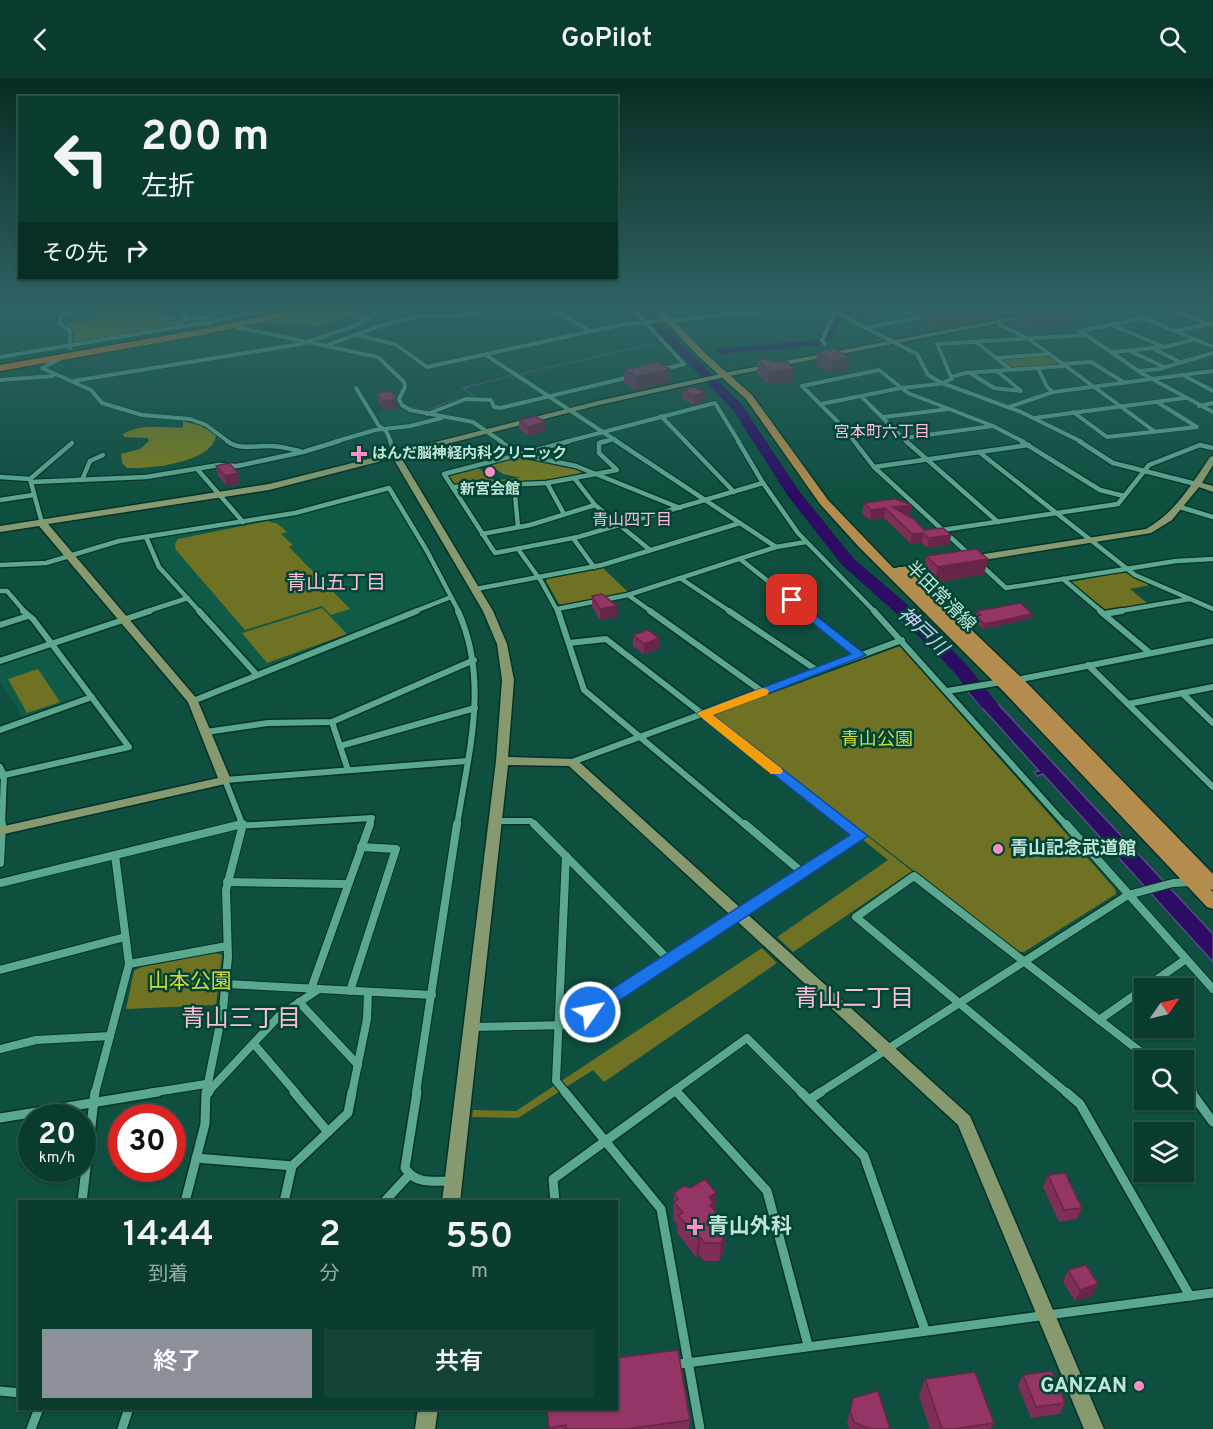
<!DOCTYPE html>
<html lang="ja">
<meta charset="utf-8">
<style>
body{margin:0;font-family:Overpass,"Noto Sans JP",sans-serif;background:#134237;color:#f1f3f6;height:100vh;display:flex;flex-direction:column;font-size:22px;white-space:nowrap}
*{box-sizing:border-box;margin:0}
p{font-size:20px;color:#99adaa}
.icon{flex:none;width:33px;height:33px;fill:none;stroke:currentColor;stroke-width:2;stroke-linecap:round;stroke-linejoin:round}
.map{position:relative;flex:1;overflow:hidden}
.panel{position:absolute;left:18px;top:1122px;width:600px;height:210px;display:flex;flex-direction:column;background:#0a3b2f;border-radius:0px;box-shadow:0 2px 4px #0004,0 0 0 2px #2a554b}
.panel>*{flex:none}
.top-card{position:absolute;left:18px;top:18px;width:600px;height:183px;border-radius:0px;box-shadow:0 2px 4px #0004,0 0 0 2px #2a554b;background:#0a3b2f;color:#f1f3f6;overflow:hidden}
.needle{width:39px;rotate:56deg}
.controls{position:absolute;left:1134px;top:900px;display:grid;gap:12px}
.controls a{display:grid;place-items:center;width:60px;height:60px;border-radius:0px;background:#0a3b2f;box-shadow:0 2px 4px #0004,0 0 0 2px #2a554b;font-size:30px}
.speed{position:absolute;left:18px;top:1026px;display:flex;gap:12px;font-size:30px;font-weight:700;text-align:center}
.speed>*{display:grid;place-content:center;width:78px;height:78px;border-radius:50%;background:#0a3b2f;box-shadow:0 2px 4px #0004,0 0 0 2px #2a554b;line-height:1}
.speed small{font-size:15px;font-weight:400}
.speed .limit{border:9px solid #d22;background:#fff;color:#111}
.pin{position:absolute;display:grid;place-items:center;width:51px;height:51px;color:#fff;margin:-26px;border-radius:12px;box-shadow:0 3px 9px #0006}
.me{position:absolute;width:66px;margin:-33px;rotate:57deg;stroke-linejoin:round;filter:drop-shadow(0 0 4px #0008)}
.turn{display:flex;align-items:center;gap:21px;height:126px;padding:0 24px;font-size:27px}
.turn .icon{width:78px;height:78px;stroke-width:2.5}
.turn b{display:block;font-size:42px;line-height:51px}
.then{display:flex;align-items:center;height:57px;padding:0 24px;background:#0003;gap:12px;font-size:22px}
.eta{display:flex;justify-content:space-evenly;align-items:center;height:102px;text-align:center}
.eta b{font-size:36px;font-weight:600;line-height:42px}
.button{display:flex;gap:12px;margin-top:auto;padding:12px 24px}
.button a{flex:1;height:69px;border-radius:0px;background:#8c9099;color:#fff;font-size:24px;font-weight:600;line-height:69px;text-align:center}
.button a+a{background:#134237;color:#f1f3f6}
header{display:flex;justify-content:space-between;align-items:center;height:78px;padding:0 24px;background:#0a3b2f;font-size:27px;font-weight:600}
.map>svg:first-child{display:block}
.built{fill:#0f5b48}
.green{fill:#6f7223}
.forest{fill:#787b22}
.water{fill:#2d0c64;stroke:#594d87;stroke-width:1.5}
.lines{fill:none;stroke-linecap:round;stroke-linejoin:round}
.stream{stroke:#594d87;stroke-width:1.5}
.river{fill:#2d0c64;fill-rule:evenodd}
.street-tunnel{stroke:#296656;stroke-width:4;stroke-dasharray:4 1.5;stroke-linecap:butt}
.street-far4-casing{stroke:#053227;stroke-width:5}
.street-far3-casing{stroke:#053227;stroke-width:7}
.street-far2-casing{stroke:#053227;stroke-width:9}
.street-far1-casing{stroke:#053227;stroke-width:10}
.street-casing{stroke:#053227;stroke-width:12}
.secondary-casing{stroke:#053227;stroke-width:3}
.primary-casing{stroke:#053227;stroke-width:3}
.highway-casing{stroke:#053227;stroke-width:3}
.street-far4{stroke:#5ba891;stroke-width:4}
.street-far3{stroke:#5ba891;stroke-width:4.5}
.street-far2{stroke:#5ba891;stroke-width:6}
.street-far1{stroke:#5ba891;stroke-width:8}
.street{stroke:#5ba891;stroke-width:9}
.secondary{fill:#879a6f;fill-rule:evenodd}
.primary{fill:#b38c4e;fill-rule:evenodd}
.highway{fill:#ee7a21;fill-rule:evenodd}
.wall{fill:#7e2e57}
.shaded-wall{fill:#672547}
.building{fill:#933565;stroke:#672547;stroke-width:1.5}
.route{fill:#1a73e8;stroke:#114b97;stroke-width:1.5}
.slow{fill:#f59e0b}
.poi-dot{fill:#fc8fc2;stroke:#004435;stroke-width:2}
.labels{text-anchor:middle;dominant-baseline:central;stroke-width:5;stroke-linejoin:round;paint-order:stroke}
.far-poi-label{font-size:15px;font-weight:bold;fill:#c0e5d8;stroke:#004435;text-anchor:start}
.far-neighbourhood-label{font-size:16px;fill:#fdbdd8;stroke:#004435}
.street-label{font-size:18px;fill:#c0e5d8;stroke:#004435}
.park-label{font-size:18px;fill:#d2d83f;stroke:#004435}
.poi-label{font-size:18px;font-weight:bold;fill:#c0e5d8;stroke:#004435;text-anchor:start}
.neighbourhood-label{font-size:20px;fill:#fdbdd8;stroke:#004435}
.water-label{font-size:20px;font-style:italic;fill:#cfc8f8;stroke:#004435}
.near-park-label{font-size:21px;fill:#d2d83f;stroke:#004435}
.near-poi-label{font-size:21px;font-weight:bold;fill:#c0e5d8;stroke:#004435;text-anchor:start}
.near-neighbourhood-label{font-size:24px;fill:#fdbdd8;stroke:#004435}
</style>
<header><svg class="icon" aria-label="back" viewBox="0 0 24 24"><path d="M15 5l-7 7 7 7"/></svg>GoPilot<svg class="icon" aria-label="search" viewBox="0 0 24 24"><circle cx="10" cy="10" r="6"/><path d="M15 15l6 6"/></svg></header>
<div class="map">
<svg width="1213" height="1351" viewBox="0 0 1213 1351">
<rect width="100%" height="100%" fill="#0e4f3f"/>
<g class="built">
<path d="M397 331 428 340 388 348 384 347 376 334Z"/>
<path d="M385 413 389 414 446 518 260 592 163 488 153 459 295 437Z"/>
<path d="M45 569 51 570 85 617 83 620 23 640 0 604V585Z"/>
</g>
<g class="green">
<path d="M1046 277 1059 286 1014 290 1001 281Z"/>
<path d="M477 389 498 405 457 407H454L448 398Z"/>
<path d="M267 443 278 446 287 454 281 456 293 467 289 469 350 531 331 537 322 528 245 552 176 472 175 466 178 461Z"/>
<path d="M603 490 628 514 564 527 559 526 546 503 547 501Z"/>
<path d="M1124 494 1151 507 1130 511 1147 525 1107 533 1071 504Z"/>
<path d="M322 530 347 556 267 585 242 555Z"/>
<path d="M900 568 1115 811 1116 816 1024 874H1019L715 639V636Z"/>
<path d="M38 591 60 624 27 635 8 601Z"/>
<path d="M866 757 912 793 793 874 777 859 888 782 862 761Z"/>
<path d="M762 870 777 885 604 1004 593 992 518 1040 472 1039 473 1032 516 1033Z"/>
<path d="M216 875 222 877 216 927 126 931 134 893 141 889Z"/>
</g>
<g class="forest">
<path d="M102 228H153L157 231 154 235 175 238V243L185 244 182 247 79 264 74 263V255L66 247 69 245 92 243Z"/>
<path d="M335 228H350L347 230 366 238 361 243 349 239 317 248 297 244 276 247 265 244Z"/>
<path d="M183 343 201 348 216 357C213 385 149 391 127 390L122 385 121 376 140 371 149 363 148 360 124 359 123 356C140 346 160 349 179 350L183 349Z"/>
<path d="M520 378 583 393 574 399 548 402 499 404 496 402 521 400 503 396 488 386Z"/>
</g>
<path class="water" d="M983 610 1213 856V884L1043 696 1037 698 1034 694 1039 693 967 613Z"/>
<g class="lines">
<g class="stream">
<path d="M521 296 657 265"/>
<path d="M471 318 473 317 463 310 514 297"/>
<path d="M448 324 467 319"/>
<path d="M410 329 425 333 445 325"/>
</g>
<g class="river">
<path d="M633 228H644L742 327 799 413 854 481 908 527 966 586 998 626 996 630H982L954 594 896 535 842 487 788 418 733 332Z"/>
<path d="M873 228H896L846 240 841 237 842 235Z"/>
<path d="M835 238 840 241 833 262 823 267 721 276 715 273 721 270 817 262 822 260 830 241Z"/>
</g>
<path class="street-tunnel" d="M210 246 227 248"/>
<g class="street-far4-casing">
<g id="street-far4">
<path d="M547 228 590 253"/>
<path d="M630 228 684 286 660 292"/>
<path d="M897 228 918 240"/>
<path d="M1210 228 1213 229"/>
<path d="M835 234 917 276 928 297 942 305 1021 334 1082 364"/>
<path d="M185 241 186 228"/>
<path d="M183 242 214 238 223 228"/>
<path d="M676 242 803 228"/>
<path d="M207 244 288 228"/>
<path d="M1000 247 1029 261 1154 353"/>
<path d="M1112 247 1164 269"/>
<path d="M236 249 378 279 404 304 405 309 399 321 402 327 410 332 473 344 502 364"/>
<path d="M864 250 928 238"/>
<path d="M1080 253 1143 296 1213 334"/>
<path d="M1080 253 1143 240 1213 269"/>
<path d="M1175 253 1213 245"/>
<path d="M355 257 395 266 427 289 620 247 668 242"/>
<path d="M976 264 1010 291"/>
<path d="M825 266 822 262 838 228"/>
<path d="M325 268C355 257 384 245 415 239 446 234 456 244 488 228"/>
<path d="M70 270V253L58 244 61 239 79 228"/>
<path d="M1154 271 1180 284"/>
<path d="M1113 274 1164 269 1193 262"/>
<path d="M1132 274 1164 289"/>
<path d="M486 277 618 364"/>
<path d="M0 279 202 245 210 246"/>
<path d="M996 280 1049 276"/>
<path d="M60 281 42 290 91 312 102 325 142 337 190 341 206 347 229 364"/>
<path d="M1062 286 1091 284 1125 305"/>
<path d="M1038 290 1047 309 1053 314"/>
<path d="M1139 293 1159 291 1213 275"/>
<path d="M970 295 994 310 1021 313 997 293"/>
<path d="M1183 297 1213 313"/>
<path d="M951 299 965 295 1065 288"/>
<path d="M0 302 53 298"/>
<path d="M73 303 301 266 355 248 386 228"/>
<path d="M802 308 843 349 855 364"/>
<path d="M802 308 879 292 908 315 993 348 1024 364"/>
<path d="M356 310 379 348 386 353 391 364"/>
<path d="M861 318 907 364"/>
<path d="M821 326 901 310 939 306 952 301 937 266 1087 257"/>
<path d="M1199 328 1213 325"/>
<path d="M1009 329 1053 314 1213 293"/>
<path d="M1073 334 1107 359 1197 349 1157 324"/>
<path d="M427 336 466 321 491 322 494 329 500 330 630 299"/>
<path d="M661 338 686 364"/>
<path d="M884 339 949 331"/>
<path d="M1034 340 1185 320"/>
<path d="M904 360 993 348"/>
<path d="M334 364 375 352 410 348 442 340"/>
<path d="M565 364 715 325 739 364"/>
<path d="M601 364 615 361"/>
</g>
</g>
<g class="street-far3-casing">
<g id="street-far3">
<path d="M227 363C240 373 255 367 270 368 280 368 290 371 300 373"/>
<path d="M390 363 396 378"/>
<path d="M500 363 518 376 576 388 680 430"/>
<path d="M570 363 444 396 495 475 578 459 763 405"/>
<path d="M616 363 776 469"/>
<path d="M685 363 734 414"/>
<path d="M738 363 763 405"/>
<path d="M854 363 874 389 971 478"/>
<path d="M906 363 998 444"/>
<path d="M1021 363 1100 412 1124 418"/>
<path d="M1079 363 1113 385 1196 406"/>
<path d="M979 374 1135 497 1213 531"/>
<path d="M874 389 1029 367"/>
<path d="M198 392 243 444"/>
<path d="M0 399 30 401 42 445"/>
<path d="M30 401 72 365"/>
<path d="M575 401 595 427 650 472"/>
<path d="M82 402 90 383 103 377"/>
<path d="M31 404 146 399 219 387 237 388 303 374 339 363"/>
<path d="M547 405 564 436"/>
<path d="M763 405 798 455 875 534"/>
<path d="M514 406 518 449"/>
<path d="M452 409 547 405 617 392 599 375V365L607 363"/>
<path d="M0 422 33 417"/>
<path d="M1180 429 1213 439"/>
<path d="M942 452 1118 426 1149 387 1200 367 1213 370"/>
<path d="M482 456 530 447 595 427"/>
<path d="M146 459 159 489 200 534"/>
<path d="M573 460 594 489"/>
<path d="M518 471 541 503 558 534"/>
<path d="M740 481 807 534"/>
<path d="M980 486 1006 510 1176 483 1213 481"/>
<path d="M0 487 46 485 119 463 295 435 389 410 427 473 459 534"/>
<path d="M680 500 731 534"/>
<path d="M1063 501 1102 534"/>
<path d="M476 511 602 487 740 445"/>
<path d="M0 513H7L25 534"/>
<path d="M628 517 652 534"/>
<path d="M557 531 628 517 776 469 806 464"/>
<path d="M145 534 188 520"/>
<path d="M413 534 451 519"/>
<path d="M1114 534 1190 521"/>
</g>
</g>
<g class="street-far2-casing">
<g id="street-far2">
<path d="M199 533 257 597"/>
<path d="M558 533 584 612 746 748"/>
<path d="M650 533 763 614"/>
<path d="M729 533 818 593"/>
<path d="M805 533 860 577"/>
<path d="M874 533 1067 748"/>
<path d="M1100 533 1150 575"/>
<path d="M1104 536 1122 533"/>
<path d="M0 547 28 538"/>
<path d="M569 565 606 561 847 748"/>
<path d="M0 583 150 533"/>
<path d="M1088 587 1213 709"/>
<path d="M1016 602 1213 563"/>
<path d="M947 613 1002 604"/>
<path d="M1182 615 1213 645"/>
<path d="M193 623 417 533"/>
<path d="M1128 626 1213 609"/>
<path d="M332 644 348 692"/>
<path d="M0 652 92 619"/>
<path d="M206 654 268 645 332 644 474 582"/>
<path d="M340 668 475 630"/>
<path d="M572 684 902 562"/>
<path d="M0 689 4 697 2 748"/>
<path d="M0 698 129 669 33 541 23 533"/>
<path d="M494 743H531L536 748"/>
<path d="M236 748 372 740 369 748"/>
<path d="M243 748 225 702 467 683"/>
<path d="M457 748C468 675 490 604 458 533"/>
</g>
</g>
<g class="street-far1-casing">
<g id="street-far1">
<path d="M534 746 669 882"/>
<path d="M745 746 803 795"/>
<path d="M1066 746 1213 911"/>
<path d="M566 778 556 1003 566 1015"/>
<path d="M0 785 2 746"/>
<path d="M227 804 347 806"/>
<path d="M0 805 242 746"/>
<path d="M129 886 227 868"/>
<path d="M0 892 125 859"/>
<path d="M226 906 432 917"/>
<path d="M311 911 370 746"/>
<path d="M350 913 396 771 361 769"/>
<path d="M299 924 358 987"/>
<path d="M1099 942 1186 881"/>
<path d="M472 949 570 947 860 758 845 746"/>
<path d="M254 966 296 1015"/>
<path d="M0 971 36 962 110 958"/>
<path d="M1184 1008 1193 1015"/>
<path d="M675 1012 678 1015"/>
<path d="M95 1015 129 886 115 777"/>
<path d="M149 1015 206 1006"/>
<path d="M206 1015 223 931 228 879 226 812 243 746"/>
<path d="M207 1015 279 938 319 911"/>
<path d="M352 1015 367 941 368 914"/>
<path d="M416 1015 457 746"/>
<path d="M671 1015 747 960 802 1015"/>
<path d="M819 1015 1128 817 1173 805 1191 804"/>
<path d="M1067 1015 856 839 914 798 1151 982"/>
</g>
</g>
<g class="street-casing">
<g id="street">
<path d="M294 1014 328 1054"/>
<path d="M417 1014 405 1090C416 1107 434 1103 452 1103"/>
<path d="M565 1014 661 1131 700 1351"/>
<path d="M677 1014 767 1113 808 1267"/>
<path d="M801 1014 864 1078 925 1252"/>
<path d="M1066 1014 1080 1026 1190 1218"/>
<path d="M1191 1014 1213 1044"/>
<path d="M207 1016 209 1014"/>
<path d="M809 1022 821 1014"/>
<path d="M0 1040 158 1014"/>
<path d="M196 1080 292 1088"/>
<path d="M82 1124 95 1014"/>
<path d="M185 1124 205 1046 206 1014"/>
<path d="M284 1124 292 1088 348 1035 352 1014"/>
<path d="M384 1124 408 1098"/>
<path d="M555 1124 553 1101 673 1014"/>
<path d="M672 1287 1213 1215"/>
<path d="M0 1313 20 1315"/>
<path d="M31 1351 39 1330"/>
<path d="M122 1351 129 1330"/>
</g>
</g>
<g class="secondary-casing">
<g id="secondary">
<path d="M1069 228H1102L1073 235 1071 232 1055 235 1052 233Z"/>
<path d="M1159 228H1169L1213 246V250Z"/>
<path d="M1029 236 1031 237V239L734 297 599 327 400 378 493 533 507 566 514 602 508 679 576 681 970 1038 1104 1351H1084L958 1047 569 688 508 687 460 1124H442L496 683 502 602 497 566 483 533 393 380 269 412 48 446 197 621 231 702 225 706 0 757V749L218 700 188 624 39 448 0 454V448L269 406 598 323 734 293Z"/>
<path d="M1213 378V387L1202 405 1213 408V414L1199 409 1172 442 1151 455 971 484 966 481 971 478 1146 451C1176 434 1191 407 1210 379Z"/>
<path d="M939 483 944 486 942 488 889 497 884 494 889 491Z"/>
<path d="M418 1330H438L435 1351H415Z"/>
</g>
</g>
<g class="primary-casing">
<path id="primary" d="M651 228H660L705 275 752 317 828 422 897 494 898 489H906L1028 606 1213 796V812L1210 811 1213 814V831L1207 829 1004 614 858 468 820 426 746 321 699 279Z"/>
</g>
<g class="highway-casing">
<path id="highway" d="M313 228H334L197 258 0 293V287L197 252Z"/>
</g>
<use href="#street-far4" class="street-far4"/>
<use href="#street-far3" class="street-far3"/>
<use href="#street-far2" class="street-far2"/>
<use href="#street-far1" class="street-far1"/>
<use href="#street" class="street"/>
<use href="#secondary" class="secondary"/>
<use href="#primary" class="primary"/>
<use href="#highway" class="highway"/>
</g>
<g class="wall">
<path d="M1048 230 934 252 921 245 923 234Z"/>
<path d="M1080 235 1078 243 1030 253 1014 245 1015 237Z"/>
<path d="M817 274 849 293 831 296 816 287Z"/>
<path d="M758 282 772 284 795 291 793 304 768 306 757 295Z"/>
<path d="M670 291 669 304 636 312 624 305V292Z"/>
<path d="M683 312 705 323 693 327 682 320Z"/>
<path d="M377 315 397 330 383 332 378 324Z"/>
<path d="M519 342 545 353 529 358 519 351Z"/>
<path d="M216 388 238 395 239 405 227 408 218 398Z"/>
<path d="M864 425 912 427 910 436 906 437 924 452 951 457 949 467 927 470 922 465 911 466 884 440 870 442 862 435Z"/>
<path d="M926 478 988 481 984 496 935 505 924 494Z"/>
<path d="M592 518 617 528V539L600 542 592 529Z"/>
<path d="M977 533 1032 536 1031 541 983 551 975 543Z"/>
<path d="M633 557 659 571 643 576 633 568Z"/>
<path d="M1048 1097 1082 1130 1077 1141 1059 1144 1043 1109Z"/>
<path d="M716 1115 714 1132 723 1151 724 1172 719 1183H704L699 1177 696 1179 677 1155 678 1148 673 1142 674 1116Z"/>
<path d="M1068 1192 1092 1218 1075 1223 1063 1204Z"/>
<path d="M1023 1297 1065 1325 1060 1336 1031 1340 1018 1308Z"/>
<path d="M925 1301 994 1345 991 1351H930L919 1318Z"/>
<path d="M853 1320 890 1351H850L847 1345Z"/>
<path d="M547 1330H616L690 1342 689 1351H549Z"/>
</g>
<g class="shaded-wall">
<path d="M1000 228H1048V230L934 252 936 240Z"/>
<path d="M1080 235 1078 243 1030 253 1032 245Z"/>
<path d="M850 280 849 293 831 296 832 283Z"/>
<path d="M670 291 669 304 636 312V299Z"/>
<path d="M795 291 793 304 768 306 769 294Z"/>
<path d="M706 314 705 323 693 327V318Z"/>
<path d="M396 321 397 330 383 332 382 323Z"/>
<path d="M545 344V353L529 358 528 349Z"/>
<path d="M238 395 239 405 227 408 225 398Z"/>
<path d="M912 427 910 436 894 439 892 429Z"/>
<path d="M885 430 884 440 870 442 871 432Z"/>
<path d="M923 455 922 465 911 466 912 456Z"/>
<path d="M951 457 949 467 927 470 929 460Z"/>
<path d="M988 481 984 496 935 505 938 489Z"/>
<path d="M617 528V539L600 542V531Z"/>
<path d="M1032 536 1031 541 983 551 984 546Z"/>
<path d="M659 560V571L643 576 644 566Z"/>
<path d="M716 1115 714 1133 711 1143 709 1119Z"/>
<path d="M726 1154 724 1172 719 1183 721 1165Z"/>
<path d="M700 1159 699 1177 696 1179 698 1161Z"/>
<path d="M1098 1206 1092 1218 1075 1223 1080 1212Z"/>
</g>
<g class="building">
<path d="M947 228H1000L936 240 923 234Z"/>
<path d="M1063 228H1065L1080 235 1032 245 1015 237Z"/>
<path d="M835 271 850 280 832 283 817 274Z"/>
<path d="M767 280 772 284 786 283 795 291 769 294 758 282Z"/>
<path d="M657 284 670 291 636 299 624 292Z"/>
<path d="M695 309 706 314 693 318 683 312Z"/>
<path d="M391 313 396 321 382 323 377 315Z"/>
<path d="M535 338 545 344 528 349 519 342Z"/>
<path d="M229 385 238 395 225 398 216 388Z"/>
<path d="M895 421 912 427 892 429 914 441 924 452 943 450 951 457 929 460 923 455 912 456 885 430 871 432 864 425Z"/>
<path d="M976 471 988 481 938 489 926 478Z"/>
<path d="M602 516 617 528 600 531 592 518Z"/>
<path d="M1021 525 1032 536 984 546 976 538 981 537 977 533Z"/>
<path d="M648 552 659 560 644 566 633 557Z"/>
<path d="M1065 1095 1082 1130 1064 1132 1048 1097Z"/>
<path d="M705 1101 716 1115 709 1119 713 1125 710 1127 724 1144 720 1147 726 1154 721 1165H705L700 1159 698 1161 678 1137 683 1135 674 1124 678 1121 674 1116 679 1111 684 1108 690 1110Z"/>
<path d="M1086 1187 1098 1206 1080 1212 1068 1192Z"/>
<path d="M678 1272 690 1342 627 1351H566V1347L549 1350 547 1330H616V1280Z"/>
<path d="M1052 1293 1065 1325 1036 1329 1023 1297Z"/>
<path d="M975 1294 994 1345 954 1351H942L925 1301Z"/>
<path d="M878 1313 890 1351H871L855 1345 850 1334 853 1320Z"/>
</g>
<linearGradient id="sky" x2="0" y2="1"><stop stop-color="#082b23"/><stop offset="0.55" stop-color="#306363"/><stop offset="1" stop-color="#306363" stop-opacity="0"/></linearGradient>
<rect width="1213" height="417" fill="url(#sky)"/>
<path class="route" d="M792 519 866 577 713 637 868 758 596 938 590 940 584 938 581 934 584 929 850 757 697 636 699 634 851 576 788 525V520Z"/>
<path class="slow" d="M762 610 767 611 769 614 767 617 713 637 781 690 783 693 781 696H771L697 636 699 634Z"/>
<g class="poi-dot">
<path d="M356 367h6v6h6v6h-6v6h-6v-6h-6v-6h6z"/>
<circle cx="490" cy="394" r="6"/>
<circle cx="998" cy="771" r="6"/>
<path d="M692 1140h6v6h6v6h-6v6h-6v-6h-6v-6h6z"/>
<circle cx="1139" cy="1308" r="6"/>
</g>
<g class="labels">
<g class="far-poi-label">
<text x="372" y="376">はんだ脳神経内科クリニック</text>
<text x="490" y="412" text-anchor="middle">新宮会館</text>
</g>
<g class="far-neighbourhood-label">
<text x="882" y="355">宮本町六丁目</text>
<text x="632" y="443">青山四丁目</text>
</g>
<g class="street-label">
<text transform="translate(940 519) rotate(45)">半田常滑線</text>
</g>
<g class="park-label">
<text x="877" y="662">青山公園</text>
</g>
<g class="poi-label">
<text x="1010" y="771">青山記念武道館</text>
</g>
<g class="neighbourhood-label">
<text x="336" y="506">青山五丁目</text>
</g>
<g class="water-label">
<text transform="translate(922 554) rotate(43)">神戸川</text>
</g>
<g class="near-park-label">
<text x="190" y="904">山本公園</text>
</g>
<g class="near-poi-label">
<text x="708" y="1149">青山外科</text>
<text x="1127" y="1308" text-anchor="end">GANZAN</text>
</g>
<g class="near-neighbourhood-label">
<text x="854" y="922">青山二丁目</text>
<text x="241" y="942">青山三丁目</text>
</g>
</g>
</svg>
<div class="controls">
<a><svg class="needle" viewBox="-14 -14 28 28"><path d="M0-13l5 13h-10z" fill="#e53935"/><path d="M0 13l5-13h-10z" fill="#99adaa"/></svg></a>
<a><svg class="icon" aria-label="search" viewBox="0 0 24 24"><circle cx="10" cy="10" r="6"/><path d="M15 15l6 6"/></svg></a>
<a><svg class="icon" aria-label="layers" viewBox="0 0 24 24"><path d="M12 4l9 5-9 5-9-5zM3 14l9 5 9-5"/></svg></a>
</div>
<div class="speed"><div>20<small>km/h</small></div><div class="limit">30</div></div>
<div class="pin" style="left:792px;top:522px;background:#d93025"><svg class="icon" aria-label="arrive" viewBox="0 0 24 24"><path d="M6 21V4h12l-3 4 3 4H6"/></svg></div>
<svg class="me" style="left:590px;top:934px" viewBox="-20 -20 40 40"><circle r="17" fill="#1a73e8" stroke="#fff" stroke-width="3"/><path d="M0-11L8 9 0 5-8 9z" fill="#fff"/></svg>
<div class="top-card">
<div class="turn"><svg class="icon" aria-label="left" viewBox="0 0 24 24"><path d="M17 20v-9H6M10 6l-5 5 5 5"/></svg><div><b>200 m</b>左折</div></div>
<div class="then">その先<svg class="icon" aria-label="right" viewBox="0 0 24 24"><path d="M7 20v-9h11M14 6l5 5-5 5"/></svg></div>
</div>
<section class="panel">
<div class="eta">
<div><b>14:44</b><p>到着</p></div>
<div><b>2</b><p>分</p></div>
<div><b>550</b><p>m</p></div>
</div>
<div class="button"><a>終了</a><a>共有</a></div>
</section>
</div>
